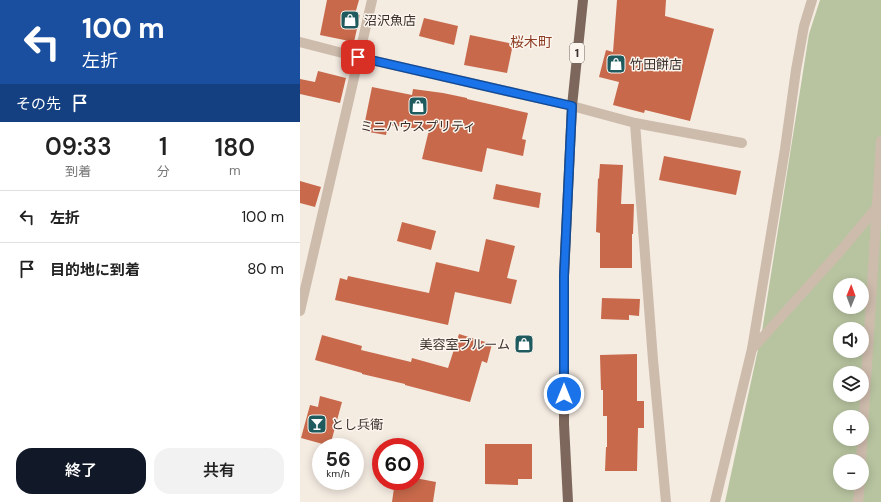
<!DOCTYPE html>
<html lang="ja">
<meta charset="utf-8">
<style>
body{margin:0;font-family:"DM Sans","Noto Sans JP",sans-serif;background:#f2f2f2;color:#222;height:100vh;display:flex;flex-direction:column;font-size:15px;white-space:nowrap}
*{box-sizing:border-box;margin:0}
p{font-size:13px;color:#767676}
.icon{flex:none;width:22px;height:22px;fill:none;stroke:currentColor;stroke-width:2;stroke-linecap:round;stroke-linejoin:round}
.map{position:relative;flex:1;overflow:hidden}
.details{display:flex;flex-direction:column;background:#fff;width:300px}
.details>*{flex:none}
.guide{background:#1a4fa0;color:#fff;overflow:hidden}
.needle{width:26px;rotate:1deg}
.fabs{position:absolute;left:533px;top:278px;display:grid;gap:8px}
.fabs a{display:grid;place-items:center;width:36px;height:36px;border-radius:50%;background:#fff;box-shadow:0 2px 10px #0003;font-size:20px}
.speed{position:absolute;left:12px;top:438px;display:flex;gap:8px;font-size:20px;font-weight:700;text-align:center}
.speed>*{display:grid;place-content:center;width:52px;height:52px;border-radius:50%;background:#fff;box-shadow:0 2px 10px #0003;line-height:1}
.speed small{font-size:10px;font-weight:400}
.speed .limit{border:6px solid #d22;background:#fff;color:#111}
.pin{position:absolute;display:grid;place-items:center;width:34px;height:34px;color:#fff;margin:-17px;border-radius:8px;box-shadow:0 2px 6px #0006}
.me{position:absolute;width:44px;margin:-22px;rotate:0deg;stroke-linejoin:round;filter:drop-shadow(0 0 3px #0008)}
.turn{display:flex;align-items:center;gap:14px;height:84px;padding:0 16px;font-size:18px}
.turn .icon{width:52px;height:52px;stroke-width:2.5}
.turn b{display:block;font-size:28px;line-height:34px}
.then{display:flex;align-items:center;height:38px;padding:0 16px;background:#0003;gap:8px;font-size:15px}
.eta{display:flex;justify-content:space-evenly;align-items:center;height:68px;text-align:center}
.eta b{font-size:24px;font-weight:600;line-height:28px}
.cta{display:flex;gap:8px;margin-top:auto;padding:8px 16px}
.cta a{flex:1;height:46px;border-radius:16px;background:#111827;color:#fff;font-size:16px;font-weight:600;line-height:46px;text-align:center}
.cta a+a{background:#f2f2f2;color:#222}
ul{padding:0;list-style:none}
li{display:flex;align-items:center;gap:12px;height:52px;padding:0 16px;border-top:1px solid #e0e0e0}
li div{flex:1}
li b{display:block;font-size:15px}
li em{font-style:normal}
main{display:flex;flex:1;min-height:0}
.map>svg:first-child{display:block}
.green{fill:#b8c4a0;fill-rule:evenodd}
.building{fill:#c8694b}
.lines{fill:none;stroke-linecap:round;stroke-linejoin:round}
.service{stroke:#cdbbac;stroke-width:10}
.minor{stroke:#cdbbac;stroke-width:10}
.tertiary{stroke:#cdbbac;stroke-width:10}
.primary{stroke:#7d675c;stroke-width:10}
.route-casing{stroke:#114b97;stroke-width:10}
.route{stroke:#1a73e8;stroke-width:7}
.labels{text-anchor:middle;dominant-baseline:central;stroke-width:3;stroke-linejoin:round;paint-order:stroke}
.shield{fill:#fbf5ee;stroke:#756b66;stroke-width:1}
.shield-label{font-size:12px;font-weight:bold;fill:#3b302b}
.poi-label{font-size:13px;fill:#3b302b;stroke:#fbf5ee;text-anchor:start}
.neighbourhood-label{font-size:14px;fill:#8c3b22;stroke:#fbf5ee}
</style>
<main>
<section class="details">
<div class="guide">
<div class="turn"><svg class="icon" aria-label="left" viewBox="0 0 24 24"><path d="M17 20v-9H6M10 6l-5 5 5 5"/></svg><div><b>100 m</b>左折</div></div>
<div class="then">その先<svg class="icon" aria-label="arrive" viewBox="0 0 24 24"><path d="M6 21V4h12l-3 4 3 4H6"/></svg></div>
</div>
<div class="eta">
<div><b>09:33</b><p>到着</p></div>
<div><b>1</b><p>分</p></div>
<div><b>180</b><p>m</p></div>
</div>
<ul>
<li><svg class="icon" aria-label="left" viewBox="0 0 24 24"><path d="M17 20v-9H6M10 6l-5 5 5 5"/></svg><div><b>左折</b></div><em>100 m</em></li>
<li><svg class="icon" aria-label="arrive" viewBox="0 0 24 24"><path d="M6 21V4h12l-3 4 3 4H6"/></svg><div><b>目的地に到着</b></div><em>80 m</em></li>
</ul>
<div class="cta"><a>終了</a><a>共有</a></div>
</section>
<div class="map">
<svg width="581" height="502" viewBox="0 0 581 502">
<rect width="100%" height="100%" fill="#f4ebe1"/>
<path class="green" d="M520 0H581V502H425L462 331 509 34ZM540 285H562V307H540ZM540 329H562V351H540ZM540 373H562V395H540ZM540 417H562V439H540ZM540 461H562V483H540Z"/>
<g class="building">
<path d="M27 0H59L55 14 60 15 54 42 20 35Z"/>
<path d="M317 0H366L365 16 414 29 390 121 345 110 344 113 313 105 319 82 299 77 306 50 313 52Z"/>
<path d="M124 18 158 26 154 45 119 36Z"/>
<path d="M170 35 213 44 207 73 164 65Z"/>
<path d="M18 71 46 78 40 103 0 94V79L15 82Z"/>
<path d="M72 87 112 95 113 89 143 93 167 98V99L228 113 222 139 226 140 223 156 187 148 182 172 122 159 129 130 88 125 86 135 63 131Z"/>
<path d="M364 156 441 171 436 195 359 180Z"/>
<path d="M300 164 323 165 321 204H334L333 234H332V268H300V233L296 232 298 178 299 179Z"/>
<path d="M0 181 21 187 15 207 0 203Z"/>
<path d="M196 184 241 193 239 208 193 199Z"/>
<path d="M102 222 136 231 131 250 97 241Z"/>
<path d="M186 239 215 246 207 278 217 280 211 304 155 292 148 325 35 300 40 278 47 280 48 276 129 293 136 262 179 272Z"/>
<path d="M302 298 340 299 339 316 329 315V320L301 319Z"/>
<path d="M159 334 192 344 187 363 182 361 170 402 105 385V384L62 374V373L15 360 22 335 62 346 61 350 111 362 112 358 148 368Z"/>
<path d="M337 354V401H344V428H338L337 471H305L306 447H307V416H303V390H301L300 355Z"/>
<path d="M20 396 42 402 30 446 1 438 10 405 18 407Z"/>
<path d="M185 444H232V479H218V485L185 484Z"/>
<path d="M115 478 136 482 133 502H92L95 481H115Z"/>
</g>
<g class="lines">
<g class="service">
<path d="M452 349 542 249 577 207"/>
<path d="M561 461 581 141"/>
<path d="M558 502 560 483"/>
</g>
<g class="minor">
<path d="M272 106 335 123 442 143"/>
<path d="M335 123 353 360 366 502"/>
<path d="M415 502 452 349 485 149 496 70 504 26 512 0"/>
</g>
<g class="tertiary">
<path d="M0 42 58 57 272 106"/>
<path d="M0 311 72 0"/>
</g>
<path class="primary" d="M268 502 264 424V276L272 106 283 0"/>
</g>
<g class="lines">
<g class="route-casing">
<path id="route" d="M58 57 272 106 264 276V394"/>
</g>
<use href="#route" class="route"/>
</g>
<defs>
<g id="shop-square" transform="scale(1)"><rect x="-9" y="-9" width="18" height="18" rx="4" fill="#1f5a5e" stroke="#fbf5ee"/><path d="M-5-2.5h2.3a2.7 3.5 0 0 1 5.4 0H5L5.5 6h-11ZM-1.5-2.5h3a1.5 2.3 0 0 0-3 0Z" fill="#fff"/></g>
<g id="bar-square" transform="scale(1)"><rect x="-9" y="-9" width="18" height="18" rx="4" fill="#1f5a5e" stroke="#fbf5ee"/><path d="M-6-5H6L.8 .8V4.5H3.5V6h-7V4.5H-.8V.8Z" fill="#fff"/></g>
</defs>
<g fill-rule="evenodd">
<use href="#shop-square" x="50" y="20"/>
<use href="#shop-square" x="316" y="64"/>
<use href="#shop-square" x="118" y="106"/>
<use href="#shop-square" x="224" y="344"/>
<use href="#bar-square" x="17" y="424"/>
</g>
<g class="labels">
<rect class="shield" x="270" y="43" width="14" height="20" rx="3"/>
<g class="shield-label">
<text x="277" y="53">1</text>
</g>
<g class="poi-label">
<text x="64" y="20">沼沢魚店</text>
<text x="330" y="64">竹田餅店</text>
<text x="118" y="126" text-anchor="middle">ミニハウスプリティ</text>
<text x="210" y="344" text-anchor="end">美容室ブルーム</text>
<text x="31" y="424">とし兵衛</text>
</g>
<g class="neighbourhood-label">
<text x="231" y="42">桜木町</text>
</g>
</g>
</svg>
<div class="fabs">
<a><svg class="needle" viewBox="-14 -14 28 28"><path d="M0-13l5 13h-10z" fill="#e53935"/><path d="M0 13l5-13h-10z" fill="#767676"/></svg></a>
<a><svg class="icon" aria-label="sound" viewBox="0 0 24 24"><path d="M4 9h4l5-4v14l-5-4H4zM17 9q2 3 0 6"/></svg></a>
<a><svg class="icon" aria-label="layers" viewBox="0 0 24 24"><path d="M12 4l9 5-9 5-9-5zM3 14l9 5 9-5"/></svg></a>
<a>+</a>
<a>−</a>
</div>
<div class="speed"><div>56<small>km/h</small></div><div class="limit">60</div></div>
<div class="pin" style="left:58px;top:57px;background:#d93025"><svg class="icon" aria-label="arrive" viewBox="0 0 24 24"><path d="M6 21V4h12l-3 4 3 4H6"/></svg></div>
<svg class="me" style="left:264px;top:394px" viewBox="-20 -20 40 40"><circle r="17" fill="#1a73e8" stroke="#fff" stroke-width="3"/><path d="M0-11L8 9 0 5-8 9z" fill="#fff"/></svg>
</div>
</main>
